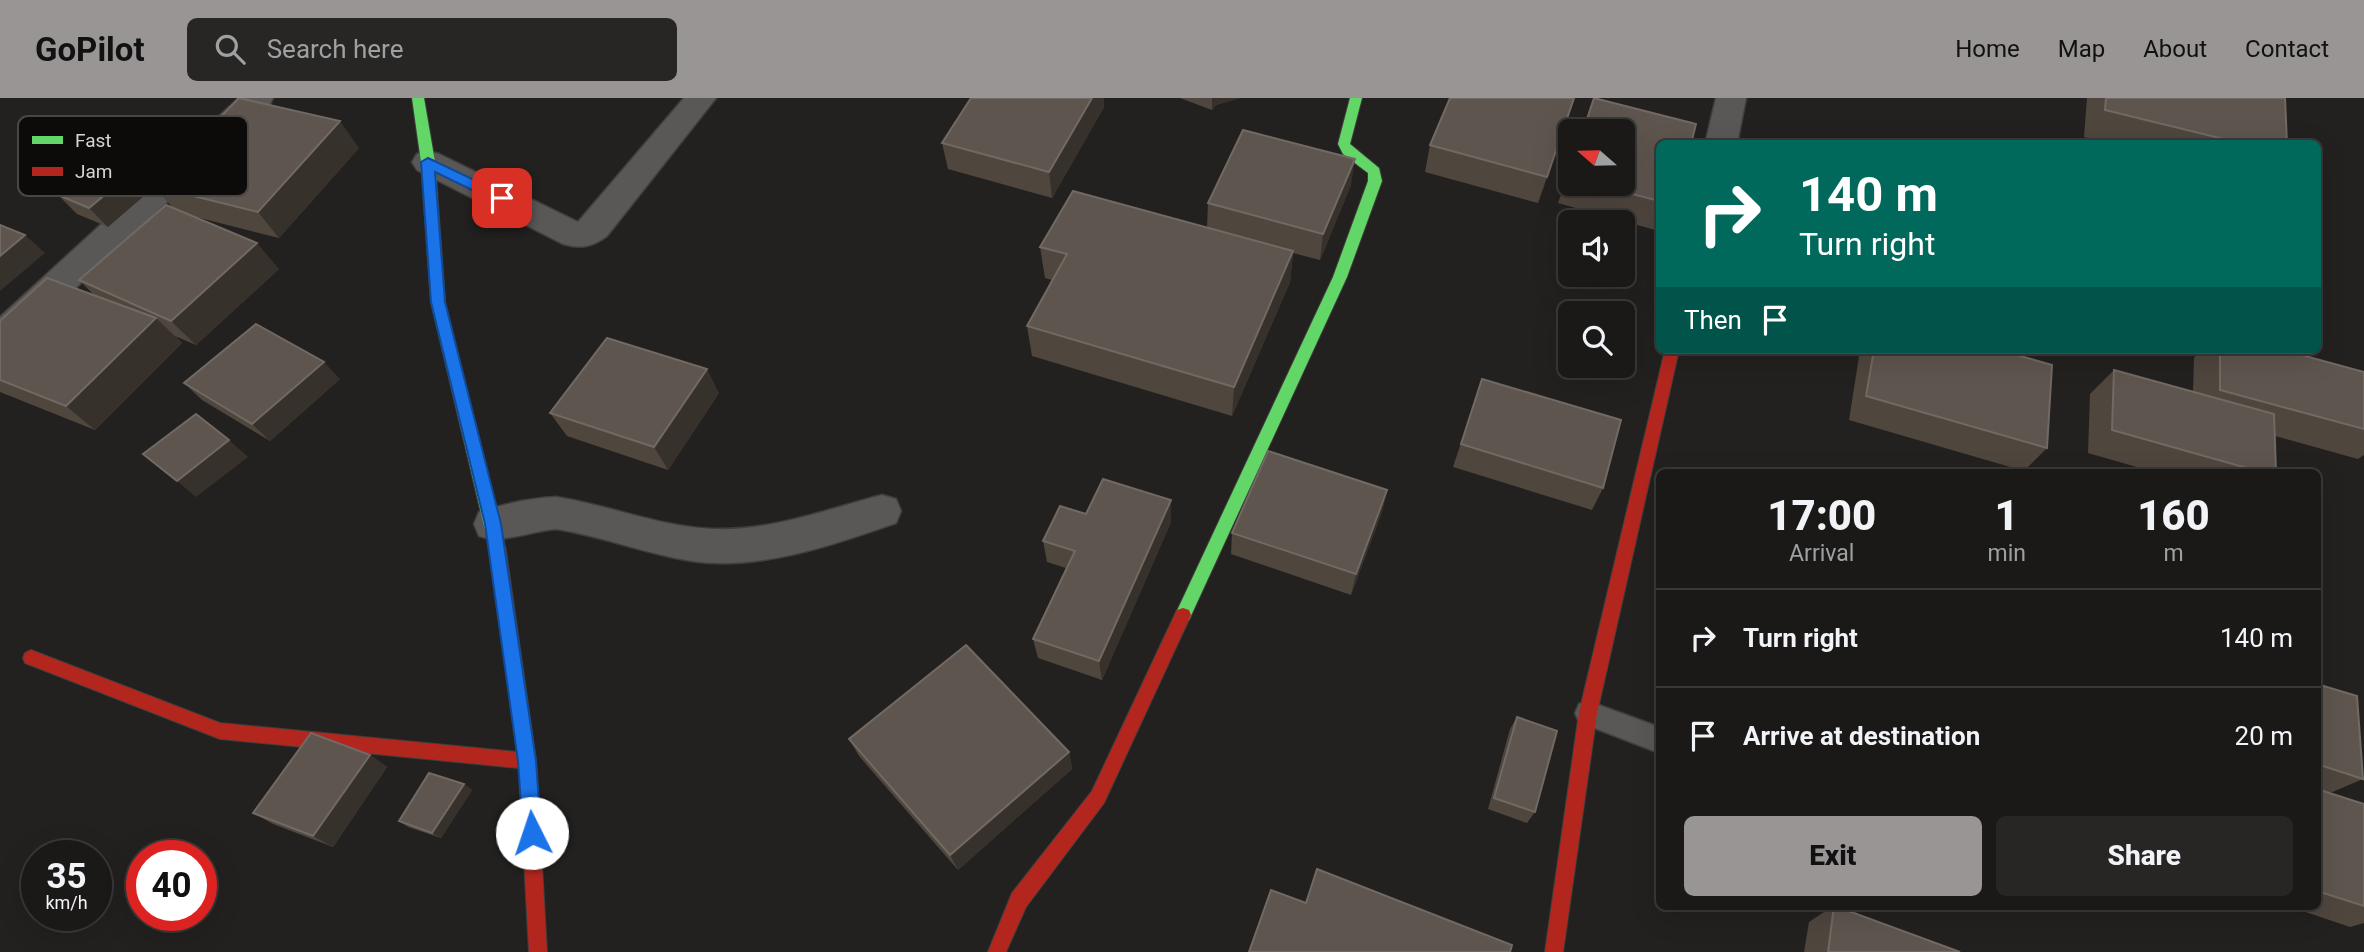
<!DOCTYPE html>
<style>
body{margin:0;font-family:Roboto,sans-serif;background:#272624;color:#f1f3f6;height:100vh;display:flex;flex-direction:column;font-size:26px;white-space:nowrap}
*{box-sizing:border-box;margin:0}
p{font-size:23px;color:#9fa0a1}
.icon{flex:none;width:38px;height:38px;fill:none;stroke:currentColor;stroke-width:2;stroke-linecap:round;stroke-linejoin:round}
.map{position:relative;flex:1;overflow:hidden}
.drawer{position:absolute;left:1656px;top:371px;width:665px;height:441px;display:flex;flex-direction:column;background:#1a1917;border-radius:10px;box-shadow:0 7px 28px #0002,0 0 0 2px #383836}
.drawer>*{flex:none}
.hud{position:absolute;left:1656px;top:42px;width:665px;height:214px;border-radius:10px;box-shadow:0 7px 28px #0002,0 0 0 2px #383836;background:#00695c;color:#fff;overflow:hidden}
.needle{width:46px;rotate:290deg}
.tools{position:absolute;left:1558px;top:21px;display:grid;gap:14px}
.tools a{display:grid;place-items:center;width:77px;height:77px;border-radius:10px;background:#1a1917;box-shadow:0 7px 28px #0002,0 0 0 2px #383836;font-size:35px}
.speed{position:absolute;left:21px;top:742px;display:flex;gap:14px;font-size:35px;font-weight:700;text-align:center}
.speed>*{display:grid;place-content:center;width:91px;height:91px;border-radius:50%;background:#1a1917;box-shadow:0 7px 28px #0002,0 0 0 2px #383836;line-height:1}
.speed small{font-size:18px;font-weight:400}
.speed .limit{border:10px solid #d22;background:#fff;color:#111}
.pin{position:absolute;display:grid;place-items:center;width:60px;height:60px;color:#fff;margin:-30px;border-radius:14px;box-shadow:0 4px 10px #0006}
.me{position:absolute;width:77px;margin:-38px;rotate:356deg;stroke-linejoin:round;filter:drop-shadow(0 0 5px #0008)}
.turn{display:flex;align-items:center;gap:24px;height:147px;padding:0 28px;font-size:32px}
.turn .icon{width:91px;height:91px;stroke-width:2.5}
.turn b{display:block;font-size:49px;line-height:60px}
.then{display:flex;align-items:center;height:66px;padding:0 28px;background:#0003;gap:14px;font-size:26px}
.eta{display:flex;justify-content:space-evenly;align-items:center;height:119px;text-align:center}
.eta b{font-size:42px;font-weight:800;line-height:49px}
.primary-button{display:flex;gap:14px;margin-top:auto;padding:14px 28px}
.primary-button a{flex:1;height:80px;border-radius:10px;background:#989594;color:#111;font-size:28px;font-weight:800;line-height:80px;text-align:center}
.primary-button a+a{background:#272624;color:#f1f3f6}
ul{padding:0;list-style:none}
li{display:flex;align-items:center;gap:21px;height:98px;padding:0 28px;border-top:2px solid #383836}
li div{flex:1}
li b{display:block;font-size:26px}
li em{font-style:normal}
header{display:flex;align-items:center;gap:42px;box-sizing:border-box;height:98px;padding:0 35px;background:#989594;color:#111}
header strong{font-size:33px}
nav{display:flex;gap:38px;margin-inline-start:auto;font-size:24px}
.search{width:490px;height:63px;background:#272624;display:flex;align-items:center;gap:18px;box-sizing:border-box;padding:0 24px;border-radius:10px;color:#9fa0a1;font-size:26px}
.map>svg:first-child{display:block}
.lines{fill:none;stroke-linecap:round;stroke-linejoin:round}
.lane-casing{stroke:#403e3d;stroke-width:3}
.street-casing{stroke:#403e3d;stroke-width:3}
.fast-casing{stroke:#403e3d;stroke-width:2}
.jam-casing{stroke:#403e3d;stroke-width:2}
.lane{fill:#5a5857;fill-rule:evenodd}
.street{fill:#5a5857;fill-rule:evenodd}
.fast{fill:#63d668;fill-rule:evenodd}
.jam{fill:#b3261e;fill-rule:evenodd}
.wall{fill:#4f463e}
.shaded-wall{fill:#37312b}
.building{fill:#5e554e;stroke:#716963;stroke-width:2}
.route{fill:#1a73e8;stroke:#114b97;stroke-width:2}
.key{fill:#0c0b0a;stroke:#494746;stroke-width:2}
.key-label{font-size:19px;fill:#d7d4d3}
</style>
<header>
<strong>GoPilot</strong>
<div class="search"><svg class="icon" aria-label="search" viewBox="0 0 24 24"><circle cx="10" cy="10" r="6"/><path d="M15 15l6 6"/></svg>Search here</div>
<nav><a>Home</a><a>Map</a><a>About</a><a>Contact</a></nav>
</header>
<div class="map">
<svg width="2364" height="854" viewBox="0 0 2364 854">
<rect width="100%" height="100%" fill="#23211f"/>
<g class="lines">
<g class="lane-casing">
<path id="lane" d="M1588 603 1659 629V655L1579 624 1575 615 1579 606Z"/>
</g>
<g class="street-casing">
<g id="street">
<path d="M239 0H273L269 8 12 250 0 254V219Z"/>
<path d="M684 0H716L607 138C592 149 581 151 563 146L417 72 412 64 417 56 428 53 439 56 578 124Z"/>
<path d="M1716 0H1746L1737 46H1705Z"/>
<path d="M882 397 896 401 901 413 896 425C833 447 759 473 692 463 646 456 602 438 556 431 531 433 503 446 479 438L474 426 479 414C504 406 530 400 556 399 609 407 660 429 714 431 771 433 828 411 882 397Z"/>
</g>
</g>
<g class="fast-casing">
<g id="fast">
<path d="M412 0H424L435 64 445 204 506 453 504 458 498 460 492 458 490 453 431 204 421 64Z"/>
<path d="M1350 0H1362L1350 46 1379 70 1382 83 1347 179 1189 522 1183 524 1177 522 1175 517 1333 179 1368 83V75L1343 56 1338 46Z"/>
</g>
</g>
<g class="jam-casing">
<g id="jam">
<path d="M1665 252H1679L1597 615 1563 854H1545L1579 615Z"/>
<path d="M498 446 504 448 506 453 536 663 547 854H529L519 670 220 641 25 565 23 560 25 555 31 552 220 625 517 654 490 453 492 448Z"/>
<path d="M1183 510 1189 512 1191 517 1104 705 1026 809 1006 854H988L1012 795 1092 693 1177 512Z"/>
</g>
</g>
<use href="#lane" class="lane"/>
<use href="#street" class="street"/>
<use href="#fast" class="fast"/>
<use href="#jam" class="jam"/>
</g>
<g class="wall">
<path d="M1180 0H1240L1216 7 1212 12Z"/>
<path d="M1575 0 1538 105 1425 74 1430 47Z"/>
<path d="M2087 0H2285L2287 46H2111L2084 39Z"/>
<path d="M1104 9 1052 100 948 71 942 45Z"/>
<path d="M1659 46V133L1558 105 1570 72V86H1622Z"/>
<path d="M359 50 279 140 192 118 279 171 196 247 175 238 182 245 95 332 0 294V223L95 198 79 182 173 110 154 89 108 129 77 116 58 97 143 65 159 82Z"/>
<path d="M1351 87 1320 162 1293 155 1290 184 1232 318 1032 258 1027 228 1052 182 1045 180 1040 149 1207 129 1208 105Z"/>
<path d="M1860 252H1999L2047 350 2024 373 1849 322Z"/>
<path d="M2190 252H2283L2364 274V357L2358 361 2275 338 2276 374H2154L2088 355 2090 296 2114 272 2193 294 2194 260 2199 254Z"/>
<path d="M340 281 270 343 202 302 184 285Z"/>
<path d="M1482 281 1603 390 1592 412 1453 369Z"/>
<path d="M719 295 668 372 567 338 550 315Z"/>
<path d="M1387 392 1382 414 1351 497 1231 456 1232 435Z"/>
<path d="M1086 416 1171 424 1102 582 1038 560 1033 541 1066 470 1047 464 1043 443Z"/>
<path d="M2317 586 2363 681 2330 695 2364 706V825L2350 829 2288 808H2317Z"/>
<path d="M1517 619 1535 714 1527 725 1488 711 1510 631Z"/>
<path d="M849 641 1069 654 1072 671 958 772 859 658Z"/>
<path d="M370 657 387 669 333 749 273 726 253 715Z"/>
<path d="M464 686 472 692 441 740 408 729 399 723Z"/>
<path d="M1833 808H1835L1960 854H1804L1809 824Z"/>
</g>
<g class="shaded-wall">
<path d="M1092 0H1104V9L1052 100 1049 74Z"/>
<path d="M1212 0H1240L1216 7 1212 12Z"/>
<path d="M340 23 359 50 279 140 258 114Z"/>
<path d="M1355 61 1351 87 1320 162 1323 136Z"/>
<path d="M143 65 160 84 108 129 89 110Z"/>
<path d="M25 137 45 155 0 193V158Z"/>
<path d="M257 145 279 171 196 247 171 223Z"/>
<path d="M1293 153 1290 184 1232 318 1234 289Z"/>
<path d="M156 220 182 245 95 332 66 308Z"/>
<path d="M324 264 340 281 270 343 252 326Z"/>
<path d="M707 271 719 295 668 372 654 349Z"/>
<path d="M229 342 248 359 196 399 177 383Z"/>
<path d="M1387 392 1382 414 1351 497 1356 476Z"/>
<path d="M1171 402V424L1102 582 1099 563Z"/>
<path d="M1069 654 1072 671 958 772 950 757Z"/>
<path d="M370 657 387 669 333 749 313 738Z"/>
<path d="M464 686 472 692 441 740 432 735Z"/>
</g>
<g class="building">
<path d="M239 0 340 23 258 114 153 88Z"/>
<path d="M971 0H1092L1049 74 942 45Z"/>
<path d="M1450 0H1574L1547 79 1430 47Z"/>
<path d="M1594 0 1696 26 1691 46H1659V103L1594 86H1622V33H1583Z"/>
<path d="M2106 0H2285L2287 46H2244L2105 12Z"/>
<path d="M1243 32 1355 61 1323 136 1208 105Z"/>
<path d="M112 53 143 65 89 110 58 97Z"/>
<path d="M1073 93 1293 153 1234 289 1027 228 1067 156 1040 149Z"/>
<path d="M166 107 257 145 171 223 79 182Z"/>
<path d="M0 127 25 137 0 158Z"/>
<path d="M47 180 156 220 66 308 0 282V223Z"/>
<path d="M256 226 324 264 252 326 184 285Z"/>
<path d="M607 240 707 271 654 349 550 315Z"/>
<path d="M1874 252H1999L2052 267 2047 350 1866 298Z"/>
<path d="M2220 252H2283L2364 274V331L2220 292Z"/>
<path d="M2114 272 2274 316 2276 374H2261L2112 332Z"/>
<path d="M1482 281 1621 322 1603 390 1461 346Z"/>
<path d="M196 316 229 342 177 383 143 356Z"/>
<path d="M1268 353 1387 392 1356 476 1232 435Z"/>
<path d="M2183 370 2197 374H2183Z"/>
<path d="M1103 381 1171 402 1099 563 1033 541 1075 453 1043 443 1060 408 1086 416Z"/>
<path d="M966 547 1069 654 950 757 849 641Z"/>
<path d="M2317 586 2357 598 2363 681 2317 666Z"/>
<path d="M1517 619 1557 633 1535 714 1494 700Z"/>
<path d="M311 635 370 657 313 738 253 715Z"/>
<path d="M429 675 464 686 432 735 399 723Z"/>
<path d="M2317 691 2364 706V808L2317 793Z"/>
<path d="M1317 771 1512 847 1510 854H1249L1271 792 1306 805Z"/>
<path d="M1834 808H1835L1960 854H1828Z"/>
</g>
<path class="route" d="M428 60 506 97 508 100 502 105 497 104 435 74 445 204 501 426 536 663 541 735 539 741 532 744 526 741 523 735 518 663 485 426 431 204 421 64Z"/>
<rect x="18" y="18" width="230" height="80" rx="10" class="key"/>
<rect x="32" y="38" width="31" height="8" fill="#63d668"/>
<rect x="32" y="69" width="31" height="9" fill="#b3261e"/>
<g class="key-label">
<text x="75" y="49">Fast</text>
<text x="75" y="80">Jam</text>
</g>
</svg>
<div class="tools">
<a><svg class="needle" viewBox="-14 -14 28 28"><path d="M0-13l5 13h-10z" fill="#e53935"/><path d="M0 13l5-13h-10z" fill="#9fa0a1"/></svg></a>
<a><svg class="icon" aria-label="sound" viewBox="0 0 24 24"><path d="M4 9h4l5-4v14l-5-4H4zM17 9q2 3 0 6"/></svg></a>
<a><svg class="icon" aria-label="search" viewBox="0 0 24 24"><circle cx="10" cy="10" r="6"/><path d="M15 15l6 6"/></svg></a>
</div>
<div class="speed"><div>35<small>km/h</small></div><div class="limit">40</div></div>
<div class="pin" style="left:502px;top:100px;background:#d93025"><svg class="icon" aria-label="arrive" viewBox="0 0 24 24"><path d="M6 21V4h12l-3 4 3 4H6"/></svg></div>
<svg class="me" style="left:532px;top:735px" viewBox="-20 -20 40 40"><circle r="19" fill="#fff"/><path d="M0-13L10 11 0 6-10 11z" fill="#1a73e8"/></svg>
<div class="hud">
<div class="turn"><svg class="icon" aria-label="right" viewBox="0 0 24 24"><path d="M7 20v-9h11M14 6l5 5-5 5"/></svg><div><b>140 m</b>Turn right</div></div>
<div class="then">Then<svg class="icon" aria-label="arrive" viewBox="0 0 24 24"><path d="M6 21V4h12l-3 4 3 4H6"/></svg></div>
</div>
<section class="drawer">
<div class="eta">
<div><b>17:00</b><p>Arrival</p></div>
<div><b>1</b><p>min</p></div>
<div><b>160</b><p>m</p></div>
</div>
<ul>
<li><svg class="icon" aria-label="right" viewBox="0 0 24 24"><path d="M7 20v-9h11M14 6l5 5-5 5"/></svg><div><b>Turn right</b></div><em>140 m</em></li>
<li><svg class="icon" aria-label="arrive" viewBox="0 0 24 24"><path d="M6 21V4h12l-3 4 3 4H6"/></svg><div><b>Arrive at destination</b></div><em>20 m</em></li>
</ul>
<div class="primary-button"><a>Exit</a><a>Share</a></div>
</section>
</div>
